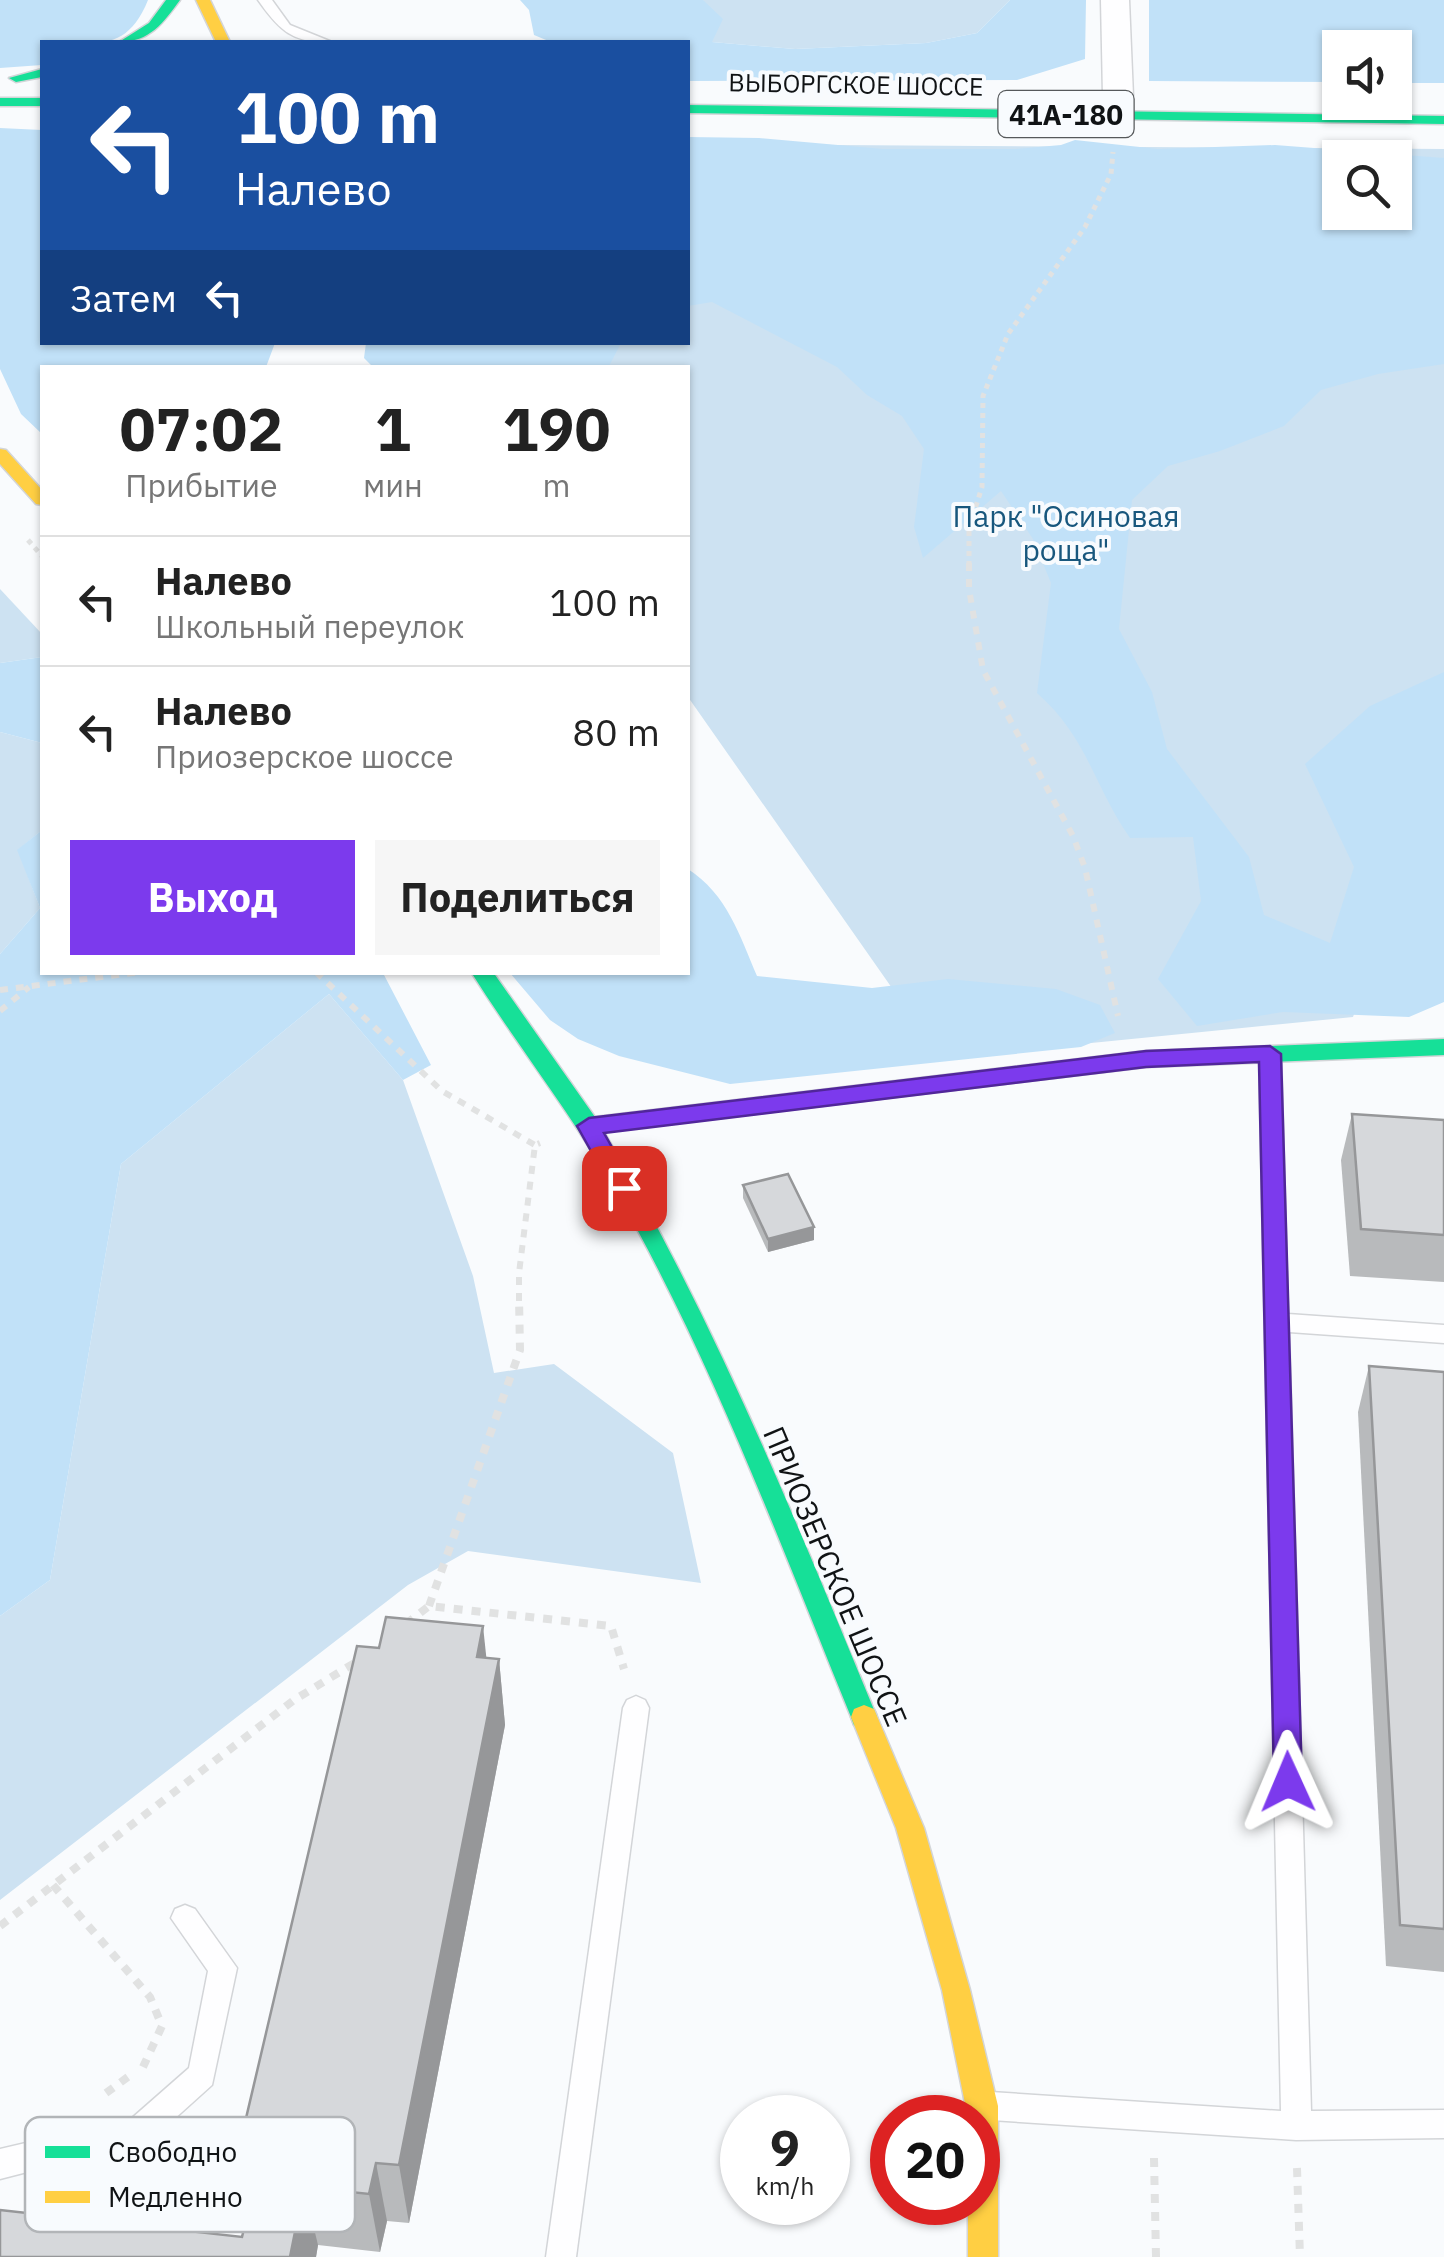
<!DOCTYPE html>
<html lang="ru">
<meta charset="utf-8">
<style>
body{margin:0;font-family:"IBM Plex Sans",sans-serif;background:#f6f6f6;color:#222;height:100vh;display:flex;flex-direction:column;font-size:38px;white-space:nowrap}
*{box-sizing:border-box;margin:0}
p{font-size:32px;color:#767676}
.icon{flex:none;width:55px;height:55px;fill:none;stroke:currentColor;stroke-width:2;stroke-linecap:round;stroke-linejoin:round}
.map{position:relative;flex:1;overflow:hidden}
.details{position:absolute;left:40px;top:365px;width:650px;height:610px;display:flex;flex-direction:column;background:#fff;border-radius:0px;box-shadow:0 2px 8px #0004}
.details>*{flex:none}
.top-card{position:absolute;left:40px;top:40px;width:650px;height:305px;border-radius:0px;box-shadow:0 2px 8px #0004;background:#1a4fa0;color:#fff;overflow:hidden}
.controls{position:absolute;left:1322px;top:30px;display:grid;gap:20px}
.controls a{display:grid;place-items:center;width:90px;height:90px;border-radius:0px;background:#fff;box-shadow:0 2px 8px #0004;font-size:50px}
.speed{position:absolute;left:720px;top:2095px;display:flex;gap:20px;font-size:50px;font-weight:700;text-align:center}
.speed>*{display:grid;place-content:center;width:130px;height:130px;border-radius:50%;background:#fff;box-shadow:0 2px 8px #0004;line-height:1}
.speed small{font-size:25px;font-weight:400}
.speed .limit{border:15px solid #d22;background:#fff;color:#111}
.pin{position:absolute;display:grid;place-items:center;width:85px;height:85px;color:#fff;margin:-42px;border-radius:20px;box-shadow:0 5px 15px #0006}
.me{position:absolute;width:110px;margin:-55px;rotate:359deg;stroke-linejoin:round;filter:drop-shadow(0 0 8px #0008)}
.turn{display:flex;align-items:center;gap:35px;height:210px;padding:0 30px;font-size:45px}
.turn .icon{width:130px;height:130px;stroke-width:2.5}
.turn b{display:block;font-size:70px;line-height:85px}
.then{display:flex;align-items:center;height:95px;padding:0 30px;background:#0003;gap:20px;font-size:38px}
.eta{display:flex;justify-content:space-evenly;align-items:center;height:170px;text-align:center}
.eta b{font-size:60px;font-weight:700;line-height:70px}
.cta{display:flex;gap:20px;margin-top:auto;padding:20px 30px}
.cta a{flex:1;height:115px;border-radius:0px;background:#7c3aed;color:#fff;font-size:40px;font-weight:700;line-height:115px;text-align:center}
.cta a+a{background:#f6f6f6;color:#222}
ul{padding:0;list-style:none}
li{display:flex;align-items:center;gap:30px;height:130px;padding:0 30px;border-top:2px solid #e0e0e0}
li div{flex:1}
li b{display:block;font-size:38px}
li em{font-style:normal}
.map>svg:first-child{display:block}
.green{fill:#cde2f2;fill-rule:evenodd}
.forest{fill:#c1e1f8;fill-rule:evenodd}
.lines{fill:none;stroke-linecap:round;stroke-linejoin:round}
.lane-casing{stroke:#d3d5d8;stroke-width:3}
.street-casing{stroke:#d3d5d8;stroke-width:3}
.fast-casing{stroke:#d3d5d8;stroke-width:3}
.slow-casing{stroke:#d3d5d8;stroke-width:3}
.path-far2{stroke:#e1e2e2;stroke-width:5;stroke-dasharray:5 5;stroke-linecap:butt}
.path-far1{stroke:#e1e2e2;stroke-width:6;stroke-dasharray:8 8;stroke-linecap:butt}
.path{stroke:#e1e2e2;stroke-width:8;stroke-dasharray:9 9;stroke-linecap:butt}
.lane{fill:#fefeff;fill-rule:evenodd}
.street{fill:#fefeff;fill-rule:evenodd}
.fast{fill:#16e098;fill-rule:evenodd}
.slow{fill:#ffcf43;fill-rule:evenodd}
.wall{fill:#b8babc}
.shaded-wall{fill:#969799}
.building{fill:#d6d8db;stroke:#969799;stroke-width:2.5}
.route{fill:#7c3aed;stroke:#51269a;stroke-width:2.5}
.labels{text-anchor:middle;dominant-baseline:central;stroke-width:8;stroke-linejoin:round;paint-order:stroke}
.far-street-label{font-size:25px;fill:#101315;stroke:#f8fbfe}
.shield{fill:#f8fbfe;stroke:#56595b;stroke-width:2.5}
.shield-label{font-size:28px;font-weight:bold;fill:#101315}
.park-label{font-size:30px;fill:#18577d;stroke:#f8fbfe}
.street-label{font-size:30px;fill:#101315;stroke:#f8fbfe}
.key{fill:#f8fbfe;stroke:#b2b5b8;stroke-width:2.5}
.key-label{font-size:28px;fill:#101315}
</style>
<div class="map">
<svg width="1444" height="2257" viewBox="0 0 1444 2257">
<rect width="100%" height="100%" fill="#f9fbfd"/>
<g class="green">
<path d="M703 0H1010L977 33 926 43 795 49 712 42Z"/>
<path d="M688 144 1444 149V755L1353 1017 941 1058 688 697V368L456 367 438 343 688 342ZM1340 158H1395V212H1340Z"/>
<path d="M0 589 42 634V657L0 663Z"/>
<path d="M0 732 42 743V830L18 850 40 908 0 954Z"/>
<path d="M329 994 403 1080 473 1276 494 1373 554 1364 673 1453 701 1583 468 1551 408 1585 0 1900V1616L50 1580 121 1164Z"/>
</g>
<g class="forest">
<path d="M0 0H148C126 55 93 42 42 42V65L0 68Z"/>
<path d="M520 0H703L723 19 712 42 795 49 926 43 977 33 1010 0H1086L1085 59 1017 80 688 81V42H551L534 35 529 10Z"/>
<path d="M1149 0H1444V83H1395V48H1340V82L1149 81Z"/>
<path d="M0 128 42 130V342L275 343 266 367 42 368V434L21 414 0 369Z"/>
<path d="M688 137 759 138 883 149H1016L1061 145 1075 140 1158 149 1275 145 1444 158V364L1378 374 1321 390 1284 426 1220 451 1168 466 1132 500 1119 629 1152 692 1167 749 1249 857 1264 915 1330 943 1354 867 1305 764 1370 706 1444 672V1002L1409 1017 1283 1012 1197 1026 1158 979 1201 901 1193 837 1130 838C1093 785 1088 738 1037 693L1051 583 1033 539 1001 491 923 558 914 527 924 449 902 416 867 395 837 367 712 302 688 306ZM1340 158H1395V212H1340Z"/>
<path d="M366 343V342L621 343 608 368 373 367 364 358Z"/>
<path d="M42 657V743L0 732V663Z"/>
<path d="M42 830V972L383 973 431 1065 403 1080 329 994 121 1164 50 1580 0 1616V954L40 908 17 850Z"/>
<path d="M688 869C727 894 740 936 757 976L872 988 948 979 1056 989 1100 1005 1115 1033 1081 1047 730 1084 619 1056 578 1039 550 1020 510 973 688 972Z"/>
</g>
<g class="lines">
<g class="lane-casing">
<g id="lane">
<path d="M258 0H272L290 25 332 42C293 44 279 30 258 0Z"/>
<path d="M1270 1046 1281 1054 1288 1314 1444 1325V1343L1289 1332 1311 2111 1444 2110V2138L1296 2140 991 2120 980 2116 976 2106 980 2096 991 2092 1281 2111 1259 1054Z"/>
<path d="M636 1696 645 1700 649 1708 576 2257H546L623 1708 627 1700Z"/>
<path d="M185 1905 195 1909 237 1968 212 2085 151 2140 0 2179V2149L132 2118 189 2068 208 1971 171 1918 175 1909Z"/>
</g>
</g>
<g class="street-casing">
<path id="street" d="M1101 0H1129L1133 96 1128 102H1108L1103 96Z"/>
</g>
<g class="fast-casing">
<g id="fast">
<path d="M166 0H180C163 23 150 42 119 42L149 23Z"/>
<path d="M42 69V77L16 82 9 78Z"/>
<rect x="0" y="98" width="42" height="8"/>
<path d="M688 105 1444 116V124L688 113Z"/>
<path d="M471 972H493L595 1117 1146 1051 1444 1039V1055L1146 1067 604 1132C714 1319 795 1518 877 1717L874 1725 864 1729 854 1725 851 1717C779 1541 712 1360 618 1195 574 1117 519 1048 471 972Z"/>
</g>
</g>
<g class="slow-casing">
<g id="slow">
<path d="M196 0H210L230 42H216Z"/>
<path d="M0 449 6 450 42 490V505L36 504 0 464Z"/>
<path d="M864 1705 874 1709 924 1828 970 1990 998 2106V2257H968V2202H978V2118H968L942 1990 896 1828 851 1717 854 1709Z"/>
</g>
</g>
<g class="path-far2">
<path d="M28 540 42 556"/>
<path d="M969 566V528L982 487 983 396 1008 334 1085 227 1111 174 1113 152"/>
</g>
<g class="path-far1">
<path d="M969 563V589L983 670 1073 836 1085 868 1118 1016"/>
<path d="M316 972 442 1091 535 1145"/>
<path d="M0 990 140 972"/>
<path d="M0 1011 29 987"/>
<path d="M519 1301V1273L535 1145 540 1143"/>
</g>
<g class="path">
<path d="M429 1606 520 1350 519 1298"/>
<path d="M406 1624 429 1606 611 1626 624 1669"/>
<path d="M53 1885 150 1997 162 2026 143 2067"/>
<path d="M0 1926 294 1700 356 1662"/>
<path d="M106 2093 132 2074"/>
<path d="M1154 2158 1156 2257"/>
<path d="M1297 2168 1300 2257"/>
</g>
<use href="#lane" class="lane"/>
<use href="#street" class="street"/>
<use href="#fast" class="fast"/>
<use href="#slow" class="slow"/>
</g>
<g class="wall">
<path d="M1352 1114 1444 1120V1282L1350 1276 1341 1160Z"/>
<path d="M743 1185 814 1227V1240L768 1252 743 1198Z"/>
<path d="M1369 1366 1444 1372V1972L1386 1966 1358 1412Z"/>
<path d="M487 1658 499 1659 505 1725 409 2223 387 2221 380 2252 318 2245 316 2257H0L242 2237 252 2197 239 2148Z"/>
</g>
<g class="shaded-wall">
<path d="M814 1227V1240L768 1252V1239Z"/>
<path d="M483 1626 490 1692 477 1657Z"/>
<path d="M499 1659 505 1725 409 2223 399 2165Z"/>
<path d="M376 2163 387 2221 380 2252 369 2194Z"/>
<path d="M304 2187 318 2245 316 2257H290Z"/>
</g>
<g class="building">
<path d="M1352 1114 1444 1120V1235L1361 1229Z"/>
<path d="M788 1174 814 1227 768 1239 743 1185Z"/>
<path d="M1369 1366 1444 1372V1929L1400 1925Z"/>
<path d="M386 1617 483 1626 477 1657 499 1659 399 2165 376 2163 369 2194 304 2187 290 2257H0V2210L242 2237 263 2151 239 2148 357 1646 379 1648Z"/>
</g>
<path class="route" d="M1270 1046 1281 1054 1302 1782 1298 1790 1288 1794 1278 1790 1274 1782 1259 1062 1146 1067 604 1133 635 1188 624 1197 615 1194 577 1126 589 1118 1146 1051Z"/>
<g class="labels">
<g class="far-street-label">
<text transform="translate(856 84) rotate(1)">ВЫБОРГСКОЕ ШОССЕ</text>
</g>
<rect class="shield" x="998.5" y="91" width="135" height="46" rx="8"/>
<g class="shield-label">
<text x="1066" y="114">41А-180</text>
</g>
<g class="park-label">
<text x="1066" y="515">Парк "Осиновая<tspan x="1066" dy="34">роща"</tspan></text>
</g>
<g class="street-label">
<text transform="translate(836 1576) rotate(67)">ПРИОЗЕРСКОЕ ШОССЕ</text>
</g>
</g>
<rect x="25" y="2117" width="330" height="115" rx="15" class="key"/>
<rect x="45" y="2146" width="45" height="12" fill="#16e098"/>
<rect x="45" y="2191" width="45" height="12" fill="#ffcf43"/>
<g class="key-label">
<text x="108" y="2162">Свободно</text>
<text x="108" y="2207">Медленно</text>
</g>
</svg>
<div class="controls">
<a><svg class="icon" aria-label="sound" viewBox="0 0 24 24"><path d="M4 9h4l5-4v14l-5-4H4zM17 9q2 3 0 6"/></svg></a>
<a><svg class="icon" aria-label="search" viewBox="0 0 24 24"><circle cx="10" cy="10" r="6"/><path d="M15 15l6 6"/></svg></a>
</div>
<div class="speed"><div>9<small>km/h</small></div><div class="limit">20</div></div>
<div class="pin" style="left:624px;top:1188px;background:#d93025"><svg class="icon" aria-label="arrive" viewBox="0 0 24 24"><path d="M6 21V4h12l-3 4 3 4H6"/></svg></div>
<svg class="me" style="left:1288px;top:1782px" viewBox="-20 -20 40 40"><path d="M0-17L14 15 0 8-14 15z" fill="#7c3aed" stroke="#fff" stroke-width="4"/></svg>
<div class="top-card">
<div class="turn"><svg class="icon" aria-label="left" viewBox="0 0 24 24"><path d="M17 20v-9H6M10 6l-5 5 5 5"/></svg><div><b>100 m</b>Налево</div></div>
<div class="then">Затем<svg class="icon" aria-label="left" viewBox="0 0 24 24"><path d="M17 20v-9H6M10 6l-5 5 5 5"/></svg></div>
</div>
<section class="details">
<div class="eta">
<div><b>07:02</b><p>Прибытие</p></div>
<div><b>1</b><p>мин</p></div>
<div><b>190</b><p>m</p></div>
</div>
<ul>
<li><svg class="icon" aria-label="left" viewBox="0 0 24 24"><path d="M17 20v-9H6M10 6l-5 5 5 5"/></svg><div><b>Налево</b><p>Школьный переулок</p></div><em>100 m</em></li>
<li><svg class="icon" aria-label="left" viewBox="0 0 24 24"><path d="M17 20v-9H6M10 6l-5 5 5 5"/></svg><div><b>Налево</b><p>Приозерское шоссе</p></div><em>80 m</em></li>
</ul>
<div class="cta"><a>Выход</a><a>Поделиться</a></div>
</section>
</div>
